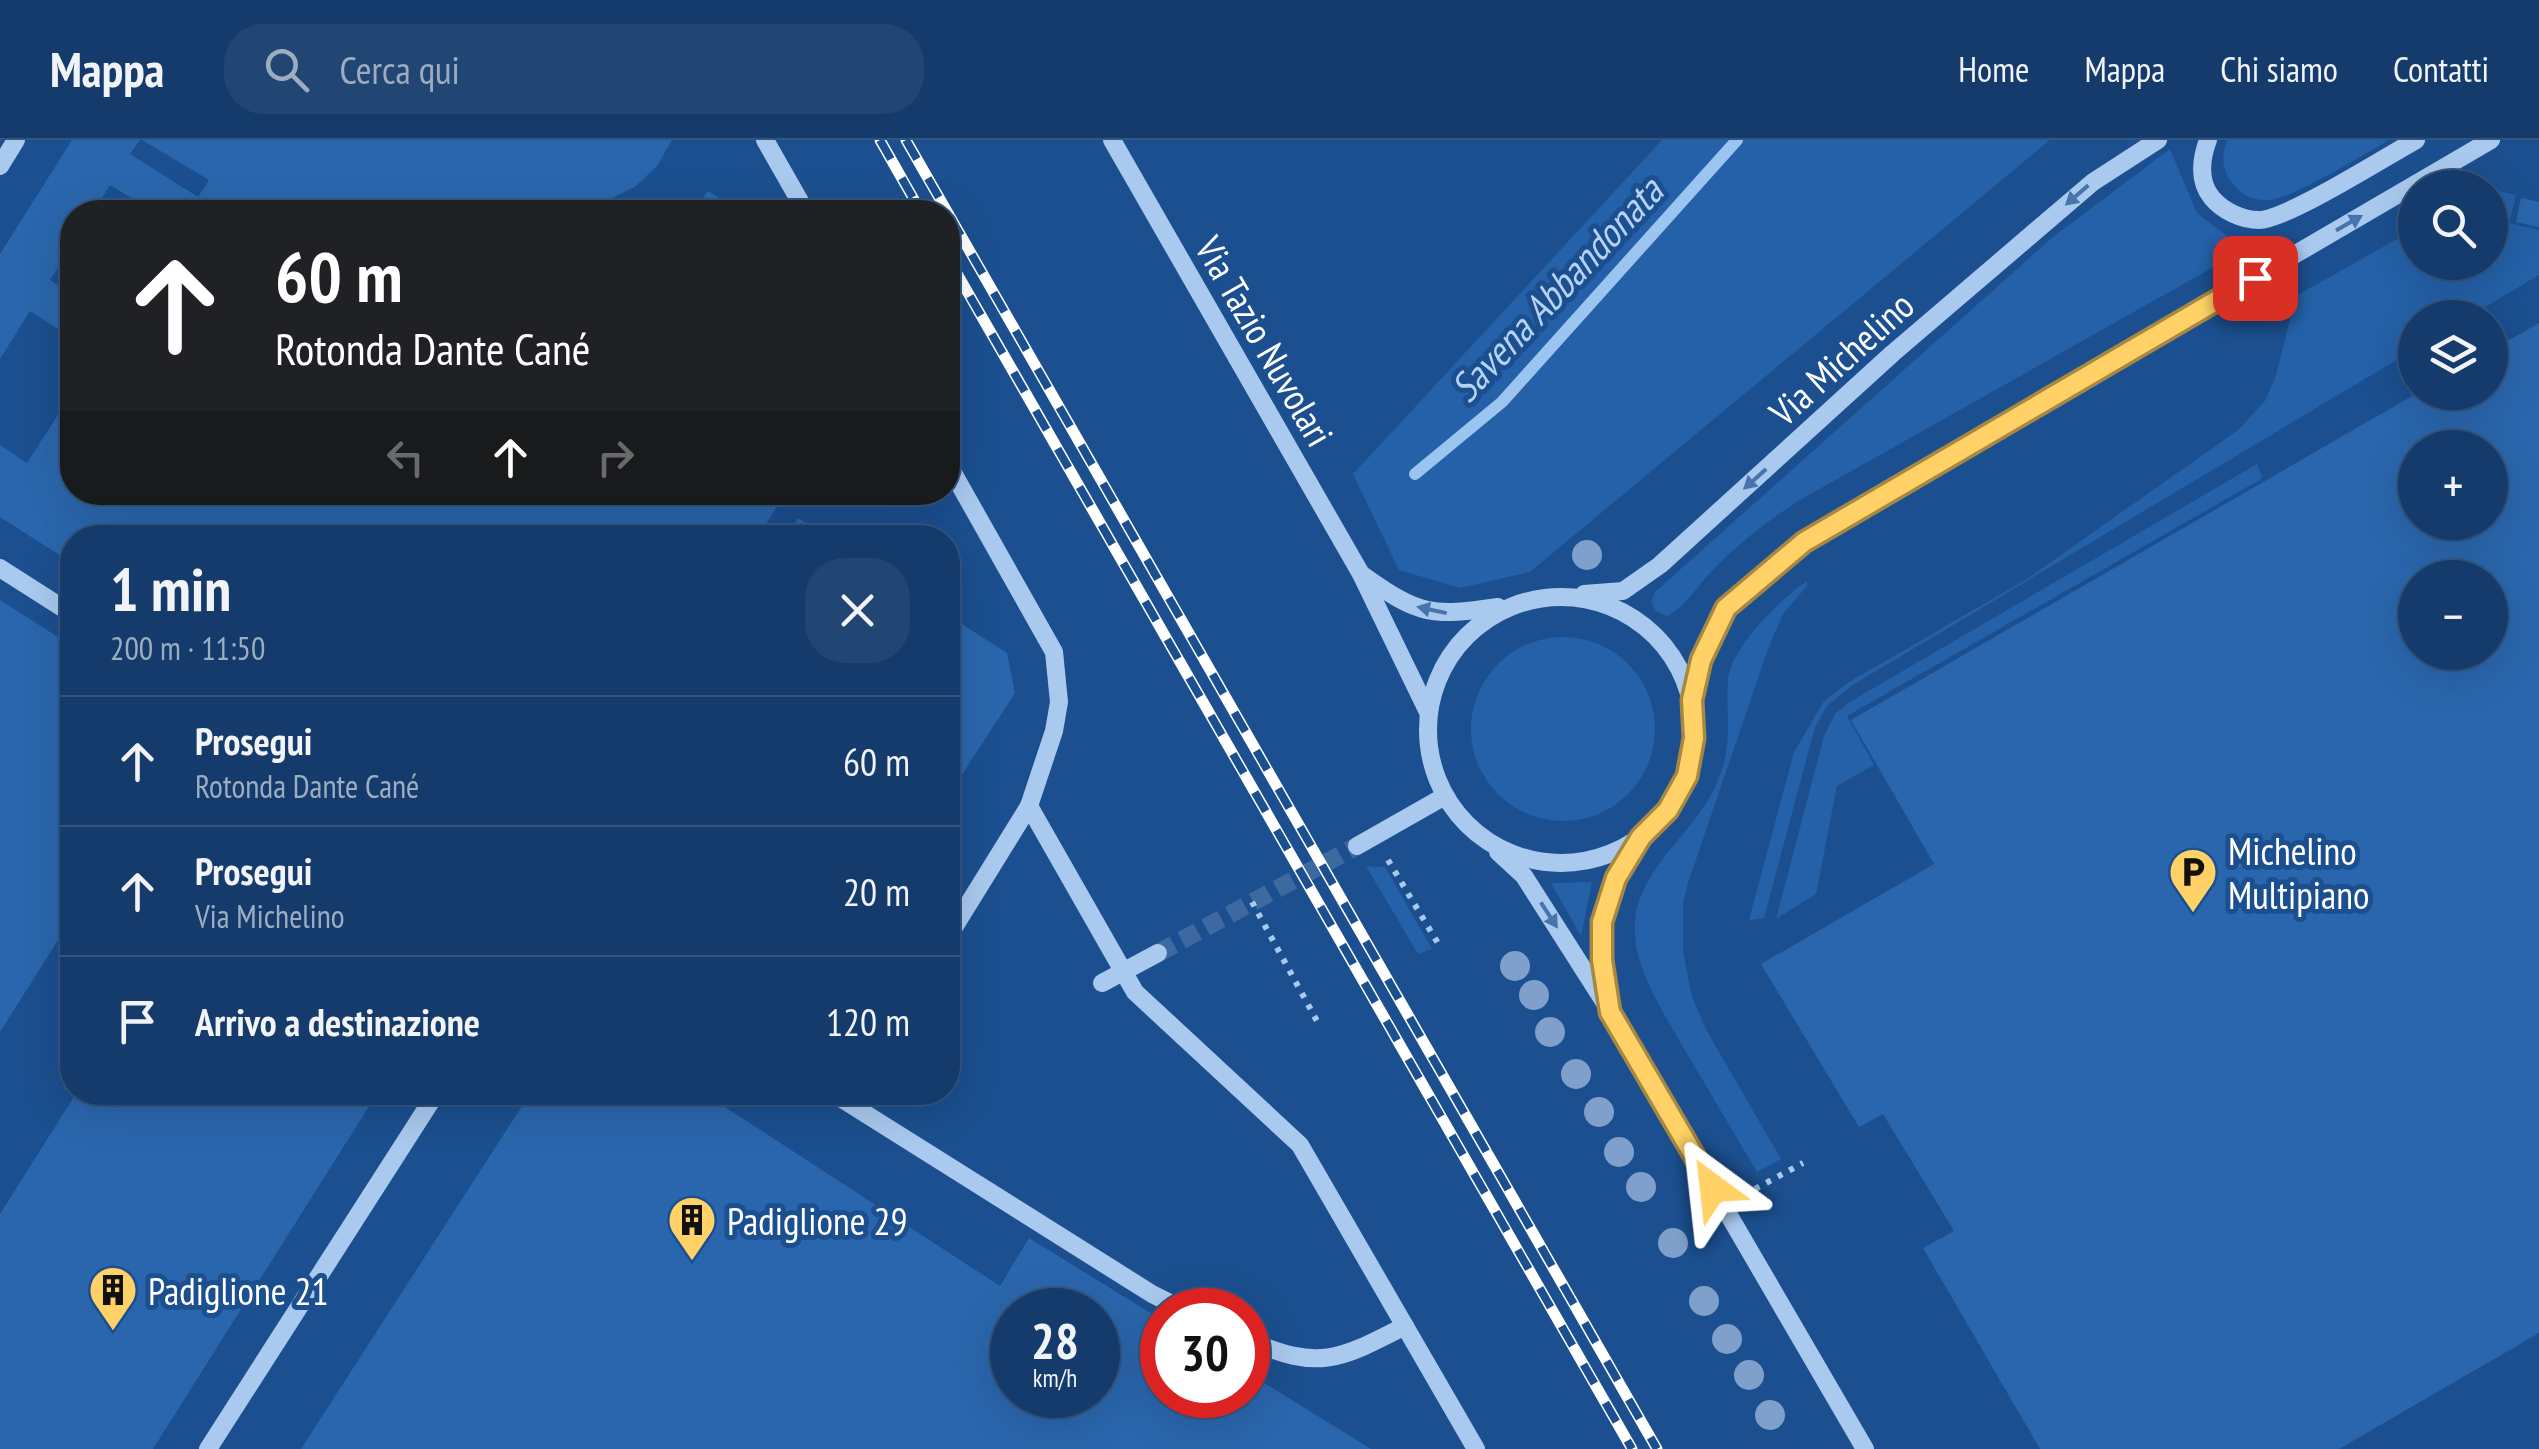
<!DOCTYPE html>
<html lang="it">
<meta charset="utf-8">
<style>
body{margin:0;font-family:"PT Sans Narrow",sans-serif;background:#214673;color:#f1f3f6;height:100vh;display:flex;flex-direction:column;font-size:38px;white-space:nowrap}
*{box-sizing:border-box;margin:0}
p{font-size:32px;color:#9dadc1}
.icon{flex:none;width:55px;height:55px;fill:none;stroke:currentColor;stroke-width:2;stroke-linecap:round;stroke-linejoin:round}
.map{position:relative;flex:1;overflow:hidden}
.side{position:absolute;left:60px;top:385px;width:900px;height:580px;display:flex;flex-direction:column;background:#143b6b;border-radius:40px;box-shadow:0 10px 40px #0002,0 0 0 2px #33557e}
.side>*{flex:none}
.top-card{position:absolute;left:60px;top:60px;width:900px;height:305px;border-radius:40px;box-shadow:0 10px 40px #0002,0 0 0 2px #33557e;background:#202124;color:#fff;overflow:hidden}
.controls{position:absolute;left:2398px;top:30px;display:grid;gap:20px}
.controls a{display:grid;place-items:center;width:110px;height:110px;border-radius:50%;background:#143b6b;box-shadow:0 10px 40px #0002,0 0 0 2px #33557e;font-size:50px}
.speed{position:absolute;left:990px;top:1148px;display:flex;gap:20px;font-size:50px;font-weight:700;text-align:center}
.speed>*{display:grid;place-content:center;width:130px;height:130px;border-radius:50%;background:#143b6b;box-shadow:0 10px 40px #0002,0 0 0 2px #33557e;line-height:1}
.speed small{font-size:25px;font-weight:400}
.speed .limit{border:15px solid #d22;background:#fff;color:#111}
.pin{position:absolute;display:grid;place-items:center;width:85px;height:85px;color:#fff;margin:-42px;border-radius:20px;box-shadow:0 5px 15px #0006}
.me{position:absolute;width:110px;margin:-55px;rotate:330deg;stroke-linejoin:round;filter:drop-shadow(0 0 8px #0008)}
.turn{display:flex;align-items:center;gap:35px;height:210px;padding:0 50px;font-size:45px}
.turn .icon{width:130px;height:130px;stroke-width:2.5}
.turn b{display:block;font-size:70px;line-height:85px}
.lanes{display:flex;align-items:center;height:95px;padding:0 50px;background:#0003;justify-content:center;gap:50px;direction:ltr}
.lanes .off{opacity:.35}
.round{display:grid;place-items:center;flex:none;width:105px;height:105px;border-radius:40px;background:#214673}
.summary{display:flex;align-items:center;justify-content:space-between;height:170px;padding:0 50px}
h1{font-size:60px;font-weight:700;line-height:75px}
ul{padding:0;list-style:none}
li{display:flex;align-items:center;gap:30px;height:130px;padding:0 50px;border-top:2px solid #33557e}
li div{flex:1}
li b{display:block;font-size:38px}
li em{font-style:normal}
header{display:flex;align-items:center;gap:60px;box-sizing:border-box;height:140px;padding:0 50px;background:#143b6b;border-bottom:2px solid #33557e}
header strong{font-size:48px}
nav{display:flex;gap:55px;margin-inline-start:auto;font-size:35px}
.search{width:700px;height:90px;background:#214673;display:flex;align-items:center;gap:25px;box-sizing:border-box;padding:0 35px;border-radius:40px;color:#9dadc1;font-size:38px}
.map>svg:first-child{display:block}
.green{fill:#2461a8}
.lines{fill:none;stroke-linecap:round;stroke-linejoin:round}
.stream{stroke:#9cc4f0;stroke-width:12}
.building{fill:#2a66ad;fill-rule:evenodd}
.minor-tunnel{stroke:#3d69a0;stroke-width:18;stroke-dasharray:18 9;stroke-linecap:butt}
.path{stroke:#a9c9ee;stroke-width:6;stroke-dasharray:5 8;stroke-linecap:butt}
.minor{stroke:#a9c9ee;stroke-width:18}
.rail-casing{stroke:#fff;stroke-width:11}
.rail{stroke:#1b4f8f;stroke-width:8;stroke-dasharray:22;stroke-linecap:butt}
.tree{fill:#7ea0ca}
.oneway{fill:#4674ac}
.route-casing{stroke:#a68842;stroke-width:25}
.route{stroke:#ffd166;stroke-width:18}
.labels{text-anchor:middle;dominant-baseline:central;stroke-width:10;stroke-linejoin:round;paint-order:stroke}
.street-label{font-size:38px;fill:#fff;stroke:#1b4f8f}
.poi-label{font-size:38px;fill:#fff;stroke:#1b4f8f;text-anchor:start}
.water-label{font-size:40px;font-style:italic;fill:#b5d3f5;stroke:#1b4f8f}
</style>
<header>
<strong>Mappa</strong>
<div class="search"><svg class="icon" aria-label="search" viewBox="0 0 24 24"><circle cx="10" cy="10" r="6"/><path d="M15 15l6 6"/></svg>Cerca qui</div>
<nav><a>Home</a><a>Mappa</a><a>Chi siamo</a><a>Contatti</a></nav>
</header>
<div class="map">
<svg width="2539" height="1309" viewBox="0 0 2539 1309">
<rect width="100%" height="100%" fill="#1b4f8f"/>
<g class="green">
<path d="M1662 0H2050L1530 432 1460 448 1399 430 1353 334Z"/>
<path d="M2227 0H2389C2364 14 2293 59 2268 60 2254 61 2241 55 2233 44 2222 31 2221 16 2227 0Z"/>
<path d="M2170 9 2197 73 2239 105 2235 115 1800 360C1767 381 1739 403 1712 431 1697 446 1686 467 1667 476L1656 471 1651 462 1655 452 2053 97Z"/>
<path d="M2490 49 2516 55 2509 83 2539 90V135L2468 177 2415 178V209L1851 546 1827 566 1815 587 1764 778 1749 780 1794 612 1824 561 1849 542 2027 439 2238 290 2265 261 2276 235 2296 156 2415 89V122H2490Z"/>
<path d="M2257 324 2263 338 1847 576 1874 625 1837 646 1816 754 1776 779 1824 596 1835 574 1848 563Z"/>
<path d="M1807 441V446L1783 474 1769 506 1688 743 1683 763V811L1692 857 1708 893 1781 1019 1757 1032C1732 990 1708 949 1683 907 1666 877 1645 845 1637 811 1633 791 1634 769 1643 751 1666 703 1709 678 1724 623 1731 595 1726 568 1728 539 1730 509 1782 457 1807 441Z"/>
<circle cx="1563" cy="589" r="92"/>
<path d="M1366 726 1385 727 1432 809 1418 814Z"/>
<path d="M1592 742 1581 796 1551 743Z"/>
</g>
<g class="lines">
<path class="stream" d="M1415 334 1502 262 1737 0"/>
</g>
<g class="building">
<path d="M72 0H140L130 14 198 57 209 40 142 0H672L657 26 636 46 609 60 590 65 602 72H154L110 45 93 72H72V105L50 140 72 154V198L30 171 0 219V114Z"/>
<path d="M708 51 742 72H693Z"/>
<path d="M2521 58 2539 62V87L2516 82Z"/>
<path d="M2539 183V1193L2339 1309H2040L1923 1108 1954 1091 1883 974 1859 987 1761 824 1934 724 1851 580 2419 252H2490V211ZM2415 308H2490V382H2415ZM2415 438H2490V512H2415Z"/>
<path d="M72 253V352H786L759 395 764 398H72V423L0 377V305L27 323Z"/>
<path d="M798 378 828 398H786Z"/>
<path d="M0 460 72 506V778L0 892Z"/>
<path d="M948 475 1007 513 1015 553 948 656Z"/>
<path d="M77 952H378L153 1309H0V1074Z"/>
<path d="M531 952H702L1000 1146 1029 1098 1162 1180V1255H1248V1233L1371 1309H301ZM1012 1170H1098V1255H1012Z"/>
</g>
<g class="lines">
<path class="minor-tunnel" d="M1158 813 1357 706"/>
<g class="path">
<path d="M1388 720 1439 805"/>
<path d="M1252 762 1317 881"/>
<path d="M1755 1049 1803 1023"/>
</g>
<g class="minor">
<path d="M765 0 806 72"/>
<path d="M1112 0 1361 434 1428 572"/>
<path d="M2208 0C2201 19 2198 41 2212 58 2223 71 2242 80 2259 80 2286 80 2387 16 2416 0"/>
<path d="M0 26 16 0"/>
<path d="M948 324 1054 512 1059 562 1054 591 1029 666"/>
<path d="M0 428 72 474"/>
<path d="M1364 436C1419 475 1431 477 1498 467"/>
<path d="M1584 454 1623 451 1660 425 1893 213 2093 42 2158 0"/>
<circle cx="1561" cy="590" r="133"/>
<path d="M1691 560 1701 520 1726 468 1804 401 2491 0"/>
<path d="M1357 706 1445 656"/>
<path d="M1498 712 1524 736 1610 871 1865 1309"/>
<path d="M948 797 1029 666 1135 852 1300 1005 1476 1309"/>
<path d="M1102 843 1158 813"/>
<path d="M1609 866C1598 787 1599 766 1641 697"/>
<path d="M834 954 1152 1154 1184 1170"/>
<path d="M1248 1200C1319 1231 1339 1220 1405 1186"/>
<path d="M208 1309 437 952"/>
</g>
<g class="rail-casing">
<g id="rail">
<path d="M880 0 921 72"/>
<path d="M906 0 1657 1309"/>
<path d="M948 118 1632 1309"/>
</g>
</g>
<use href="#rail" class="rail"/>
</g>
<g class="tree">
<circle cx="1587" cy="415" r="15"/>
<circle cx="1515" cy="826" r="15"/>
<circle cx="1534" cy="855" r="15"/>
<circle cx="1550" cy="892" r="15"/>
<circle cx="1576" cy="934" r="15"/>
<circle cx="1599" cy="972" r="15"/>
<circle cx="1619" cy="1012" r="15"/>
<circle cx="1641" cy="1047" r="15"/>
<circle cx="1673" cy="1103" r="15"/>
<circle cx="1704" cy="1161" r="15"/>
<circle cx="1727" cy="1199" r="15"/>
<circle cx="1749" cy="1235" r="15"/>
<circle cx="1770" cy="1275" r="15"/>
</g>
<defs><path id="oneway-solid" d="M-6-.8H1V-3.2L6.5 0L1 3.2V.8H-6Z" transform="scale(2.5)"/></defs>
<g class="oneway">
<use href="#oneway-solid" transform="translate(2077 55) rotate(139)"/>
<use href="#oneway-solid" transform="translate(2349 83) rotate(-30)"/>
<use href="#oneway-solid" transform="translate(1755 339) rotate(138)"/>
<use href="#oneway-solid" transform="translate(1432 470) rotate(-168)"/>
<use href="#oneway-solid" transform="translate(1549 775) rotate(57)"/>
</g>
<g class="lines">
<g class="route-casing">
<path id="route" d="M1713 1048 1610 872 1602 820V782L1616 738 1641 697 1668 670 1687 636 1694 598 1692 560 1701 520 1726 468 1804 402 2255 138"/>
</g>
<use href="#route" class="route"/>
</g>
<defs>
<g id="parking-pin" transform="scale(2.5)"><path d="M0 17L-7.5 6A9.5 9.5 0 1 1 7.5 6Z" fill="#ffd166" stroke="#1b4f8f"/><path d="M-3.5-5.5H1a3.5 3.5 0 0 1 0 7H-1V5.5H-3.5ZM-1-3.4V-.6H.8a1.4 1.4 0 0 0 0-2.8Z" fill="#111"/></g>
<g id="building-pin" transform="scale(2.5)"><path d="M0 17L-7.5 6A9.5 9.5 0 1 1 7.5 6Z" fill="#ffd166" stroke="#1b4f8f"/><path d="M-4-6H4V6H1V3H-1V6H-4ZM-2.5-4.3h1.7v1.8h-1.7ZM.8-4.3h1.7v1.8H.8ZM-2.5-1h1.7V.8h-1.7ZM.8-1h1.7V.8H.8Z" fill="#111"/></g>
</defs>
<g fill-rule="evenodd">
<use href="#parking-pin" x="2193" y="732"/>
<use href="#building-pin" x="692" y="1080"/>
<use href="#building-pin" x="113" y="1150"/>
</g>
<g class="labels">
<g class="street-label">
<text transform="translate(1265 201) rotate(60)">Via Tazio Nuvolari</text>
<text transform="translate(1841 218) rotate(-42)">Via Michelino</text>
</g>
<g class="poi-label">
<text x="2228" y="710">Michelino<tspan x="2228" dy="44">Multipiano</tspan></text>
<text x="727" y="1080">Padiglione 29</text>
<text x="148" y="1150">Padiglione 21</text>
</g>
<g class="water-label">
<text transform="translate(1556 149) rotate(-47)">Savena Abbandonata</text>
</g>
</g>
</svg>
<div class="controls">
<a><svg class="icon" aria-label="search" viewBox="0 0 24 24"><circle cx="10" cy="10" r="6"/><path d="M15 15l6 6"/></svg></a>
<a><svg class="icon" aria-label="layers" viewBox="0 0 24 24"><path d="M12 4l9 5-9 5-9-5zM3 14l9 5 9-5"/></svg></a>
<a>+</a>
<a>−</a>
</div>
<div class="speed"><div>28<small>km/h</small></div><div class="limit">30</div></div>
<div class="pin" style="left:2255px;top:138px;background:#d93025"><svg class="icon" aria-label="arrive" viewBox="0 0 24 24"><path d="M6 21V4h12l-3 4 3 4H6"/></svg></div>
<svg class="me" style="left:1713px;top:1048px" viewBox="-20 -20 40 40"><path d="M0-17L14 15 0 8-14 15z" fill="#ffd166" stroke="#fff" stroke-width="4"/></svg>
<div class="top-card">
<div class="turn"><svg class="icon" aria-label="ahead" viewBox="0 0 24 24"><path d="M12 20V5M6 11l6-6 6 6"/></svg><div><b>60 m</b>Rotonda Dante Cané</div></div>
<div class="lanes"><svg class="icon off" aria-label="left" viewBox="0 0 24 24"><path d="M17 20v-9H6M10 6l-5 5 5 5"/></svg><svg class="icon" aria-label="ahead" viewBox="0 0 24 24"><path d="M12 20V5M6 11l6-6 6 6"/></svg><svg class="icon off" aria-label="right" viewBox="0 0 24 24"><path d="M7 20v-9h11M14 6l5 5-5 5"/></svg></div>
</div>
<section class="side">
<div class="summary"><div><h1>1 min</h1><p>200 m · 11:50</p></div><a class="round"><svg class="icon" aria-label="close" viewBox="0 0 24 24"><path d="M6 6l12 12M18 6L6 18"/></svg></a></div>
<ul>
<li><svg class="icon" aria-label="ahead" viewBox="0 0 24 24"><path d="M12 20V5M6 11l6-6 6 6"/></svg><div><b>Prosegui</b><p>Rotonda Dante Cané</p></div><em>60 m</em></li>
<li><svg class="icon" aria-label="ahead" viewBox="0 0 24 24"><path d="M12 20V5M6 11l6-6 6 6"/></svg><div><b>Prosegui</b><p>Via Michelino</p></div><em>20 m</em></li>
<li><svg class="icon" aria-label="arrive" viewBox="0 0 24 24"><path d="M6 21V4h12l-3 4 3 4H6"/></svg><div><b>Arrivo a destinazione</b></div><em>120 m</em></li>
</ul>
</section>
</div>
